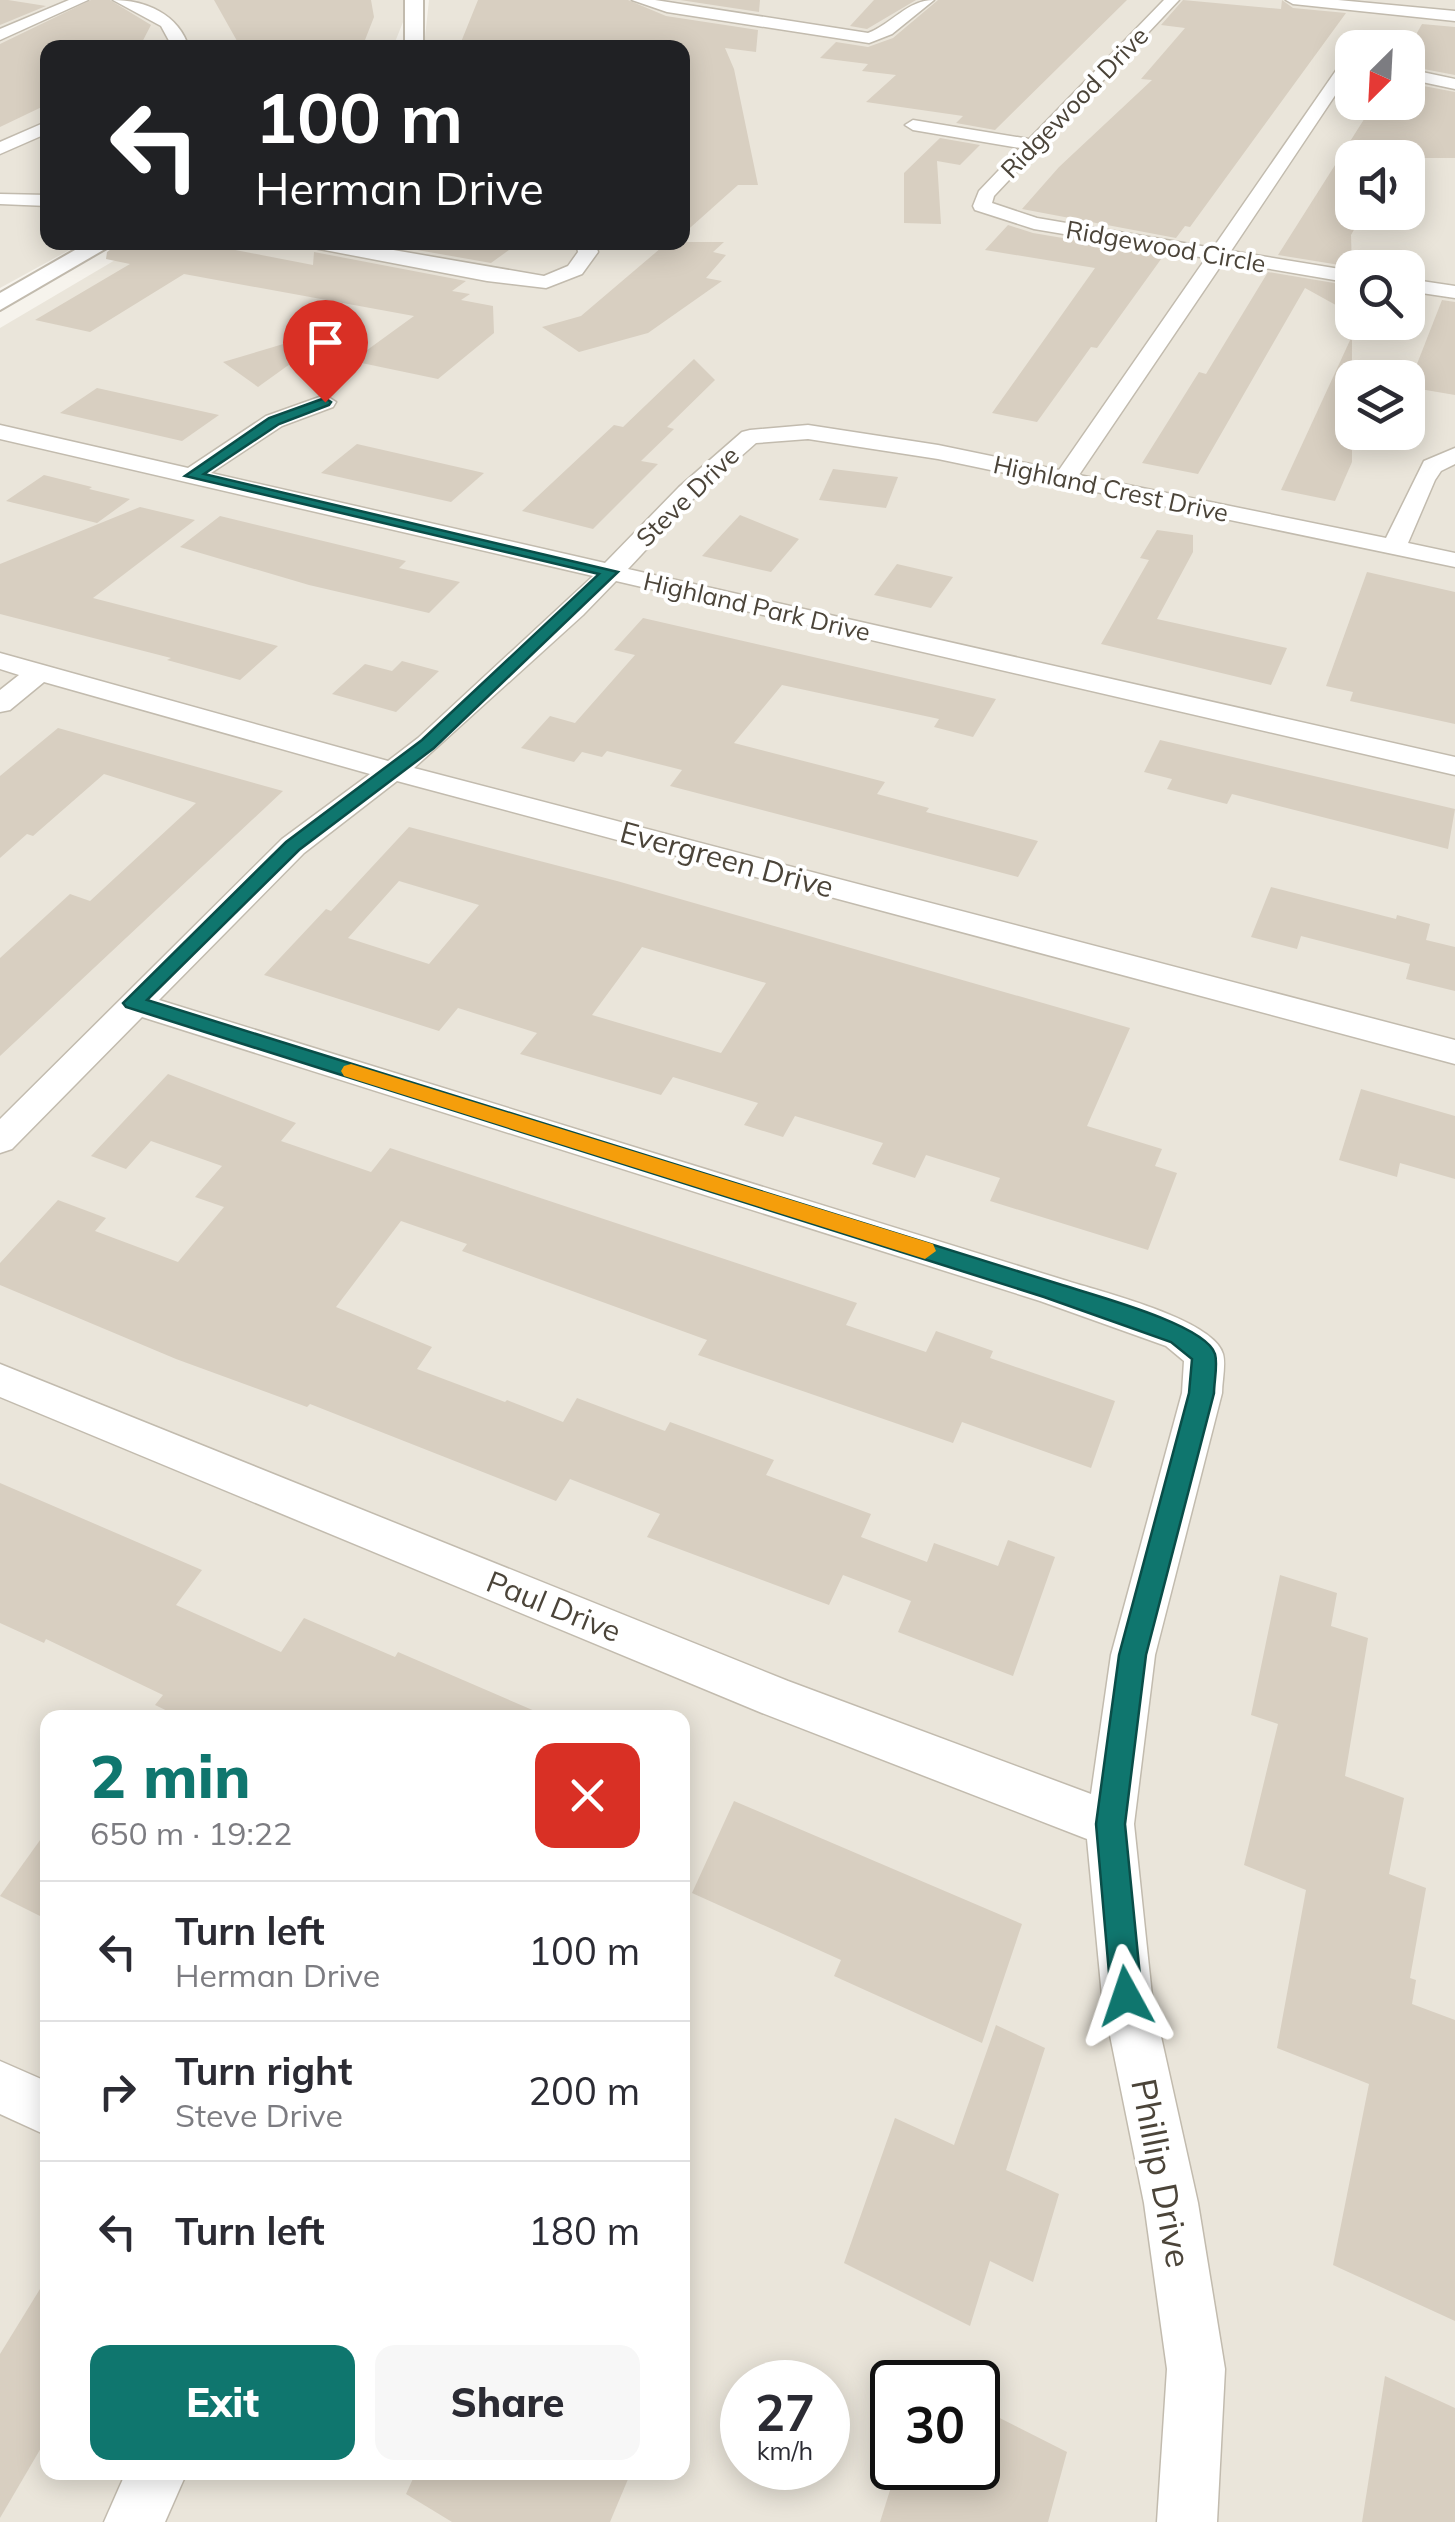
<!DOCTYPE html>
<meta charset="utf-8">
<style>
body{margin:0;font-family:Mulish,sans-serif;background:#f7f7f7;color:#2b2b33;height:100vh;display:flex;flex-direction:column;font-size:38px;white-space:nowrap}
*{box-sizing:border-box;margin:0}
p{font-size:32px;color:#7c7c81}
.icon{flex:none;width:55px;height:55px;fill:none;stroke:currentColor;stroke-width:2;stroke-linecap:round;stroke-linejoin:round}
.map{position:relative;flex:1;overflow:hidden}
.sheet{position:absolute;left:40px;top:1710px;width:650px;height:770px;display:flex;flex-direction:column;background:#fff;border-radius:20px;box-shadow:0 5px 25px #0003}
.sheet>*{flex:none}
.hud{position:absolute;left:40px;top:40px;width:650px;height:210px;border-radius:20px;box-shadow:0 5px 25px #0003;background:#202124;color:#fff;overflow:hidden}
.needle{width:65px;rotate:204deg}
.buttons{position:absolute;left:1335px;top:30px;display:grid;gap:20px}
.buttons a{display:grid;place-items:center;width:90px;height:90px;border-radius:20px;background:#fff;box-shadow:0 5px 25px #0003;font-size:50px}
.speed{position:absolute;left:720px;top:2360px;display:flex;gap:20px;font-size:50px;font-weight:700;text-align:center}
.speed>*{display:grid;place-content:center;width:130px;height:130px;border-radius:50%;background:#fff;box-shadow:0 5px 25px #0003;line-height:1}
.speed small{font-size:25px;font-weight:400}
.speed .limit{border:5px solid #111;border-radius:15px;background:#fff;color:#111}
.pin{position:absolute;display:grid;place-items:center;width:85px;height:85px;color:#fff;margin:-102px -42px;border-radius:50% 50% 50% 0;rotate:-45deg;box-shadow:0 0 10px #0007}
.pin .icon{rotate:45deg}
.me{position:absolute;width:110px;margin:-55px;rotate:355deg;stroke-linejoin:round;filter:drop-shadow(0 0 8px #0008)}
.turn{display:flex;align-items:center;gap:35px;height:210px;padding:0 50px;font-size:45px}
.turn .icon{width:130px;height:130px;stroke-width:2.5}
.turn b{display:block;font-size:70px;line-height:85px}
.round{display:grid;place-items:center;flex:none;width:105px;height:105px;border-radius:20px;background:#f7f7f7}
.head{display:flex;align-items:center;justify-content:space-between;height:170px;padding:0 50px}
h1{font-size:60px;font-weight:800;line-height:75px;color:#0f766e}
.primary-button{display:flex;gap:20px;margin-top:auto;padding:20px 50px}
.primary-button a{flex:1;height:115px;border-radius:20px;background:#0f766e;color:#fff;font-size:40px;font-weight:800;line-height:115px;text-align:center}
.primary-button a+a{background:#f7f7f7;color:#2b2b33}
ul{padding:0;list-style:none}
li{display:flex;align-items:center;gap:30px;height:140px;padding:0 50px;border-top:2px solid #e1e1e2}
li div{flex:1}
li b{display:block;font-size:38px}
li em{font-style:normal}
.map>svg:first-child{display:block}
.residential{fill:#eae5da;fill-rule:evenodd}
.building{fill:#d8cfc1;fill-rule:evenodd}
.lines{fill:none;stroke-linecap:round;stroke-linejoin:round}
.minor-casing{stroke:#c2bbae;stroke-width:3}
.tertiary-casing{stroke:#c2bbae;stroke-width:4}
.minor{fill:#fff;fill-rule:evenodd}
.tertiary{fill:#fff;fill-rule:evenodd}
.route{fill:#0f766e;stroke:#0a4d48;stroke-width:2.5}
.slow{fill:#f59e0b}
.labels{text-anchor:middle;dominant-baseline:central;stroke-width:8;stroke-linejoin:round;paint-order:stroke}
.far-street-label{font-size:25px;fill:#4b4439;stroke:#fff}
.street-label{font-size:30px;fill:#4b4439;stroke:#fff}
.near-street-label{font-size:35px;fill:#4b4439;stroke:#fff}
</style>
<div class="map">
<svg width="1455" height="2522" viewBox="0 0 1455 2522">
<rect width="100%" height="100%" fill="#f6f3ec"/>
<g class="residential">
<path d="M0 0H403L405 17 393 47 48 48V242L82 243 0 288Z"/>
<path d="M429 0H1455V2522H0V328L144 243 682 242V48L424 47ZM1352 48H1408V102H1352ZM1352 158H1408V212H1352ZM1352 268H1408V322H1352ZM1352 378H1408V432H1352ZM48 1718H682V2472H48ZM742 2382H828V2468H742ZM892 2382H978V2468H892Z"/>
</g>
<g class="building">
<path d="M0 0H8L46 6 0 25Z"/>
<path d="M91 0H110L151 25 139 48H48V104L0 127V44Z"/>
<path d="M214 0H371L374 17 365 40H262L260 48H241Z"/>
<path d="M478 0H628L666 16 758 30 756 52 725 48 734 69 758 185H738L682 235V48L459 47Z"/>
<path d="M680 0H760L759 12Z"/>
<path d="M874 0H916L867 29 850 26Z"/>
<path d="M938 0H1127L995 130 956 123 963 116 866 102 896 75 862 71 868 64 820 58 836 42 868 47 893 38Z"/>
<path d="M1183 0 1281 9 1282 0 1293 8 1346 13 1190 227 1185 226 1176 238 1022 209 1059 167 1152 80 1141 79 1185 28 1161 25Z"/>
<path d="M1422 24 1455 27V75L1408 66V49Z"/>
<path d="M1408 83 1455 92V158H1352V212H1364L1351 235 1352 267 1278 255 1375 102H1408Z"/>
<path d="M940 138 980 145 960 165 937 161 941 224 904 223V173Z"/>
<path d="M1008 225 1033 233 1164 255 1097 348 1091 347 1037 422 992 413 1095 268 985 250Z"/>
<path d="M121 242H234L225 248 313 265 314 252 466 281 452 291 470 294 461 300 493 306 494 333 438 379 352 361 414 316 184 274 90 332 35 320 130 264 106 259 107 252Z"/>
<path d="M372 242H520L491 263Z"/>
<path d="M668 242H724L713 252 726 255 706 278 722 281 648 333 579 352 542 327 581 316Z"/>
<path d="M1268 272 1352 286V314L1305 288 1198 474 1142 463 1199 372 1206 374Z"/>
<path d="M1442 300 1455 302V395L1408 387Z"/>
<path d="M327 331 329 336 258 387 223 362Z"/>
<path d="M1352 336V462L1335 501 1281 490Z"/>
<path d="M694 359 715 380 667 427 674 429 641 461 658 464 593 529 522 511 614 425 623 427Z"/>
<path d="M97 388 219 415 182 441 60 413Z"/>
<path d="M357 444 484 473 451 502 321 473Z"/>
<path d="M833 469 898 477 886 508 819 500Z"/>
<path d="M44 475 92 487 89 489 130 499 97 523 6 501Z"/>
<path d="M140 507 195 520 93 598 278 646 240 680 167 660 171 658 0 614V564Z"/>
<path d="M740 515 799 539 771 572 702 556Z"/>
<path d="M220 516 406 561 399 568 460 582 429 613 309 585 180 547Z"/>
<path d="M1157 530 1193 535V552L1157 619 1287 648 1271 685 1101 644 1149 560 1140 558Z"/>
<path d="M897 564 953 577 931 608 874 595Z"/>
<path d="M1367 572 1455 592V724L1350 701 1353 692 1326 686Z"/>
<path d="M643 618 996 699 973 737 934 727 939 719 782 685 734 743 885 782 877 794 929 808 926 812 1038 841 1018 877 670 786 682 770 607 751 602 757 582 752 574 762 521 748 550 716 575 723 635 655 614 650Z"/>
<path d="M402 661 439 671 396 712 332 694 365 664 392 671Z"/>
<path d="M58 728 283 791 0 1056V958L70 894 90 901 196 803 104 774 33 836 27 834 0 858V776Z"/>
<path d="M1160 740 1455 809 1448 849 1232 794 1227 804 1167 789 1172 779 1144 772Z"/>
<path d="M409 827 617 881 1130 1028 1087 1126 1162 1149 1155 1166 1177 1173 1148 1250 990 1201 1000 1178 926 1155 915 1178 872 1164 883 1143 795 1116 783 1137 744 1125 758 1103 673 1077 661 1095 520 1054 537 1033 458 1008 439 1031 264 975 326 909 331 911ZM399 881 479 905 429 964 348 938ZM642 947 766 983 721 1053 592 1015Z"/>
<path d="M1271 887 1396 919 1397 915 1430 924 1426 940 1455 947V991L1406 979 1410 964 1301 936 1297 949 1251 937Z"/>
<path d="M168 1074 296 1123 281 1141 371 1172 390 1148 857 1303 846 1325 926 1352 936 1331 993 1351 990 1358 1115 1401 1091 1468 962 1422 953 1443 698 1355 707 1340 462 1251 467 1244 401 1221 336 1307 432 1347 417 1369 505 1402 507 1400 563 1422 577 1398 665 1431 670 1422 774 1460 766 1475 871 1514 861 1537 927 1562 934 1543 998 1566 1008 1540 1055 1557 1013 1676 898 1632 911 1601 843 1575 829 1605 647 1537 660 1514 570 1479 556 1501 310 1404 307 1407 176 1359 0 1285V1263L58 1200 106 1218 95 1231 178 1262 224 1207 195 1197 222 1166 151 1141 126 1169 91 1156Z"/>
<path d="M1361 1089 1455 1116V1179L1400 1163 1397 1177 1339 1160Z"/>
<path d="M0 1483 202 1570 176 1605 281 1652 304 1618 395 1657 398 1652 551 1718H182L155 1705 163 1695 46 1639 44 1643 0 1623Z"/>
<path d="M1280 1575 1337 1593 1331 1626 1368 1638 1345 1776 1404 1798 1389 1874 1426 1888 1410 1978 1416 1980 1412 2004 1455 2020V2321L1333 2265 1369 2084 1277 2048 1306 1890 1244 1865 1278 1724 1251 1715Z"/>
<path d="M734 1801 1022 1924 982 2043 834 1976 841 1960 692 1893Z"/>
<path d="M48 1829V1920L0 1896Z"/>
<path d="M996 2025 1045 2048 1006 2170 1059 2194 1033 2282 990 2261 970 2326 844 2263 895 2118 954 2145Z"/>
<path d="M48 2276V2436L0 2518V2354Z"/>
<path d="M1385 2376 1455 2408V2522H1362Z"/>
<path d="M978 2407 1067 2452 1048 2522H880L897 2468H978Z"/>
<path d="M416 2472H631L610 2522H452L406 2494Z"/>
</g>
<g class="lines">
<g class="minor-casing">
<g id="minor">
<path d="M69 0H88L0 40V29Z"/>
<path d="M113 0C145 0 179 14 189 48H173L161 26Z"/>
<path d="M632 0H655L868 33C892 24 907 0 934 0L892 34 869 43 667 12Z"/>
<path d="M1164 0H1179L994 196 992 203 1037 218 1213 248 1346 56 1352 54V70L1231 251 1352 271V283L1224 261 1079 475 1386 538 1424 461 1455 448V464L1441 471 1435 480 1408 543 1455 553V567L938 459 808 439 756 443 695 497 628 569 1455 757V775L616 581 583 615 414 768 1455 1040V1064L397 781 304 853 159 1000 1064 1280C1098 1291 1214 1319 1223 1354 1226 1365 1222 1381 1222 1393L1155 1655 1134 1824 1152 1996 1198 2203 1225 2369 1217 2522H1157L1167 2369 1144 2203 1102 1996 1087 1839 762 1713 0 1397V1364L788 1681 1091 1794 1111 1655 1182 1393 1184 1361 1166 1346 1040 1301 142 1017 12 1149 0 1153V1119L282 839 370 774 44 682 10 710 0 712V690L19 675 0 669V653L388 761 418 738 593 576 0 439V425L188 468 266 416 325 395 336 402 333 407 282 426 211 473 605 563 679 487 742 432 750 430 808 425 938 445 1059 470 1206 258 1034 229 975 210 973 206 979 191 1020 148 913 130 905 125 913 120 1029 139Z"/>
<path d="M1286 0H1338L1455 11V21L1293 4Z"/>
<path d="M1408 69 1455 79V89L1408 79Z"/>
<path d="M48 121V133L0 154V142Z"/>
<path d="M0 194 48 195V206L0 204Z"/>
<path d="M305 242H347L544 276 568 266 578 252 576 242H595L598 252 582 274 546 288 487 281 314 248Z"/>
<path d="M1408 279 1455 286V298L1408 291Z"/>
<path d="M0 2061 48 2082V2136L0 2114Z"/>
<path d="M126 2472H187L165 2522H104Z"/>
</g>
</g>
<g class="tertiary-casing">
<g id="tertiary">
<rect x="405" y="0" width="18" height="48"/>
<path d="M89 242H117L0 310V293Z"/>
</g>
</g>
<use href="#minor" class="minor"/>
<use href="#tertiary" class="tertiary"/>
</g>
<path class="route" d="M325 398 331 402 329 405 279 424 204 474 618 572 434 748 299 850 147 1000 1059 1284C1089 1294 1206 1324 1215 1354 1218 1364 1214 1382 1214 1393L1146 1655 1125 1824 1142 1996 1137 2007 1126 2011 1116 2007 1111 1996 1096 1824 1119 1655 1189 1393 1192 1359 1171 1342 1044 1297 126 1007 123 1003 286 842 422 740 599 574 185 476 269 418Z"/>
<path class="slow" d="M351 1064 933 1244 936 1251 925 1259 344 1076 341 1071 344 1066Z"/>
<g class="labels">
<g class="far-street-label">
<text transform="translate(1074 102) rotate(-46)">Ridgewood Drive</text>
<text transform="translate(1166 246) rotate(10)">Ridgewood Circle</text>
<text transform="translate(1111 488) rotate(12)">Highland Crest Drive</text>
<text transform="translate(687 496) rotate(-44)">Steve Drive</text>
<text transform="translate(757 606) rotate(13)">Highland Park Drive</text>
</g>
<g class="street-label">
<text transform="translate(727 859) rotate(15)">Evergreen Drive</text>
<text transform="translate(554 1606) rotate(22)">Paul Drive</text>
</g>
<g class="near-street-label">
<text transform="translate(1162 2173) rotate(79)">Phillip Drive</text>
</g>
</g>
</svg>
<div class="buttons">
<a><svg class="needle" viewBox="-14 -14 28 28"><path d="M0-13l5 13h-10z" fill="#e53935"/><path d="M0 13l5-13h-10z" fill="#7c7c81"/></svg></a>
<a><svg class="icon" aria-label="sound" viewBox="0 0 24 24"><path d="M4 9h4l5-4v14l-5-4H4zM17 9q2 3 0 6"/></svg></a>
<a><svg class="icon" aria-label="search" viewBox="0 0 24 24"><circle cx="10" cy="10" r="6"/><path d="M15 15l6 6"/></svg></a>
<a><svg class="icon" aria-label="layers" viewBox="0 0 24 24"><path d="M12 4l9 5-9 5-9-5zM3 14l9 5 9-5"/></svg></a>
</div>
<div class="speed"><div>27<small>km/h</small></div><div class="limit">30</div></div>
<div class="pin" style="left:325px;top:402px;background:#d93025"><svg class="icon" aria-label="arrive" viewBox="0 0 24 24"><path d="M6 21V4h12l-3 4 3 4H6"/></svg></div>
<svg class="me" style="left:1126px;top:1996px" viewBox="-20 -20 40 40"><path d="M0-17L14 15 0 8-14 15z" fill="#0f766e" stroke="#fff" stroke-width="4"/></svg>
<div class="hud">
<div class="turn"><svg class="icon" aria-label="left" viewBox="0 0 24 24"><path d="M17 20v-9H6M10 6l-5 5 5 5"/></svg><div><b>100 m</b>Herman Drive</div></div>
</div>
<section class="sheet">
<div class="head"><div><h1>2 min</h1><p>650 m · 19:22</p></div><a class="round" style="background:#d93025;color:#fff"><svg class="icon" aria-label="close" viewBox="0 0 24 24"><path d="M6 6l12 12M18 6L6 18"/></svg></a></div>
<ul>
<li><svg class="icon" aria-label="left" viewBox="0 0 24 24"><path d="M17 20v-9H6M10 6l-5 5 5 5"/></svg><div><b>Turn left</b><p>Herman Drive</p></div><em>100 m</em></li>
<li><svg class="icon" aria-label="right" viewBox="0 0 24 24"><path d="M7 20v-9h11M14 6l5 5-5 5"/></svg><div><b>Turn right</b><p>Steve Drive</p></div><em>200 m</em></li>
<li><svg class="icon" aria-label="left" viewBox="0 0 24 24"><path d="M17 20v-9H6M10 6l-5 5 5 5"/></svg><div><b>Turn left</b></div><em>180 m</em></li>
</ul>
<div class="primary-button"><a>Exit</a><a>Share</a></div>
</section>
</div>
